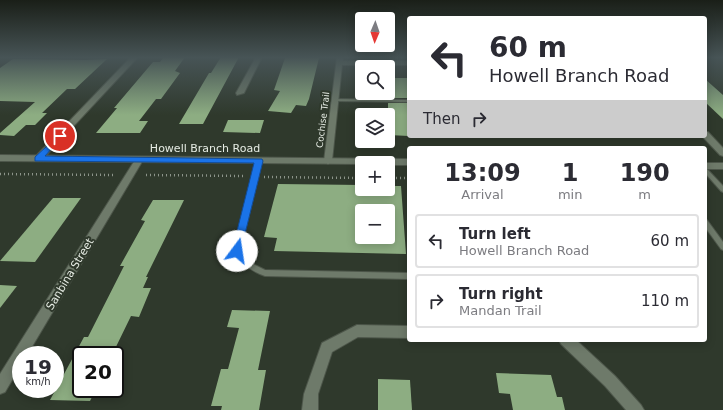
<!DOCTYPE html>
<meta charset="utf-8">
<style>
body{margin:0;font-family:"DejaVu Sans",sans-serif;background:#f7f7f7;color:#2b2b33;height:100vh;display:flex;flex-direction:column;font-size:15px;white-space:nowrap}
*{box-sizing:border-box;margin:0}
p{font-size:13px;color:#7c7c81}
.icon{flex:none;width:22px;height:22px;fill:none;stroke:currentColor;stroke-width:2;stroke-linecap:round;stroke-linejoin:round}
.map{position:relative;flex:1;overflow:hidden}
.side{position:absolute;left:407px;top:146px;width:300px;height:196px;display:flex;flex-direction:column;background:#fff;border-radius:4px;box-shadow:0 2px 10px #0003}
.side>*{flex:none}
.hud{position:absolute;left:407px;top:16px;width:300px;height:122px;border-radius:4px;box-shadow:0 2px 10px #0003;background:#fff;color:#2b2b33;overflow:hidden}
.needle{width:26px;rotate:182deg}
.buttons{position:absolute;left:355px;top:12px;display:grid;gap:8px}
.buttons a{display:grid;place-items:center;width:40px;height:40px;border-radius:4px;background:#fff;box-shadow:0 2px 10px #0003;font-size:20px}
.speed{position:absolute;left:12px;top:346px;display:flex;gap:8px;font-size:20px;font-weight:700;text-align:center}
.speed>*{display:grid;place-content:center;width:52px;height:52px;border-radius:50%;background:#fff;box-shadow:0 2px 10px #0003;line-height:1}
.speed small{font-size:10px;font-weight:400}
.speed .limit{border:2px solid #111;border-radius:6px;background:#fff;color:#111}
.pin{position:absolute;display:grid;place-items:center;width:34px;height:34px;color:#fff;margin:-17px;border:2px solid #fff;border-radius:50%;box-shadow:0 1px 4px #0007}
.me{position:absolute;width:44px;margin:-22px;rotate:14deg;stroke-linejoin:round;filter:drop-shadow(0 0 3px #0008)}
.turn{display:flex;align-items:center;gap:14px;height:84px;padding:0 16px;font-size:18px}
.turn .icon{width:52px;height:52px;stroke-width:2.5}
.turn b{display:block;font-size:28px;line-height:34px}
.then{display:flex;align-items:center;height:38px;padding:0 16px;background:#0003;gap:8px;font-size:15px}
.eta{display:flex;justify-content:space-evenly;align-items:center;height:68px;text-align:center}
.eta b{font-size:24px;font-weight:600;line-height:28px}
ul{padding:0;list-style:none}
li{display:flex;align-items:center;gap:12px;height:54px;margin:0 8px 6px;padding:0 8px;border:2px solid #e1e1e2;border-radius:4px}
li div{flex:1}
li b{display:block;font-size:15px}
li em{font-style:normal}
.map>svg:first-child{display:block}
.building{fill:#8dad82;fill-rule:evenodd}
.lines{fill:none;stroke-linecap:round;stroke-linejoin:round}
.service-casing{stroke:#4d564a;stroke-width:2}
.minor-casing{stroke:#4d564a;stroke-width:2}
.secondary-casing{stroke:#4d564a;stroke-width:2}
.path{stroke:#8d958b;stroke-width:2.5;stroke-dasharray:1 3;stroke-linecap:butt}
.service{fill:#6e7a6a;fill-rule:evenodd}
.minor{fill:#6e7a6a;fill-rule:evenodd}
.secondary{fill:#6e7a6a;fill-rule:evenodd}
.route{fill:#1a73e8;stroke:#114b97}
.labels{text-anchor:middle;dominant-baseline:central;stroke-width:4;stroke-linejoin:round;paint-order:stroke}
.far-street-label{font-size:9px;fill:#e5ebe3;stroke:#2f392c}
.street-label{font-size:11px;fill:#e5ebe3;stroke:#2f392c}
</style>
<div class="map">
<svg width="723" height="410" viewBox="0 0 723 410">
<rect width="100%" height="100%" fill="#2f392c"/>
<g class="building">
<path d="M164 57H185L175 71 180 73 161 99H156L139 121H148L140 133H96L117 108H114L153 62H160Z"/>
<path d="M221 57H239L203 124H179L209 73H211Z"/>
<path d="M285 58H319L309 99 306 106 296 105 291 113 268 111 280 91 274 90Z"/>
<path d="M13 59 86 60 107 59 75 89H67L42 113H47L35 125H26L14 136 0 135V133L35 102 0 101V68Z"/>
<rect x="388" y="78" width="21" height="20"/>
<path d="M705 79 723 95V119L705 102Z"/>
<path d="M388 103H409V136L388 135V115H362V130H356L357 113 375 114V109H388Z"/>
<path d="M228 120H264L260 133 223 132Z"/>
<path d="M278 184 362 185V189H388V186H401L406 254 274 251 277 238 264 237ZM362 211H388V237H362Z"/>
<path d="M53 198H81L35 262 0 261Z"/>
<path d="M153 200H184L146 277H148L143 288H151L139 317 131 316 112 355H81V389H96L90 401 50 400 84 337H88L124 266H120L145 221 141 220Z"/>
<path d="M0 285 17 286 0 308Z"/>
<path d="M232 310 270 311 258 370H266L259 410H221L222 406H211L221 369H228L239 328 227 327Z"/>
<path d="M496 373 551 375 557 397H562L565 410H513L510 394 499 393Z"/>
<path d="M378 379 410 380 412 410H378Z"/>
</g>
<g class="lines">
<g class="service-casing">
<g id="service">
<path d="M334 99 409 100V102L336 101H334Z"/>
<path d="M259 159 262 161 240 251 251 263 265 270 409 273V279L265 276C251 271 241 264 234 251L256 161Z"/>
<path d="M705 168 707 169 723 186V192L721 191 705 173Z"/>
<path d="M705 220H707L723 242V250L721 249 705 227Z"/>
</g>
</g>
<g class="minor-casing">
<g id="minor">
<path d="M131 57H138L41 161H35L34 159 35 157Z"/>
<path d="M256 57H262L244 93 237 95 236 93Z"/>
<path d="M337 57H343V61H409V65H342L332 161 328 164 324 161Z"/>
<path d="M705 132H708L723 148V156L720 155 702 136H705Z"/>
<path d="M139 157 143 160 27 355H21V365L5 392 0 394V374L135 160Z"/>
<path d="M357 325 409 326V338L358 337 332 352 318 394V410H302L304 394 322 343Z"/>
<path d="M559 340H576L615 376 641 405 644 410H626L605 386 561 344Z"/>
</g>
</g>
<g class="secondary-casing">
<g id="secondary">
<path d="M0 155 409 159V165H388V163H362V164L0 161Z"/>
<rect x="705" y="163" width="18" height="6"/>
</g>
</g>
<g class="path">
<path d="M0 174 116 175"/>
<path d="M146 175 245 176"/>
<path d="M264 177 362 178"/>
<path d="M388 178H409"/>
</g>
<use href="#service" class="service"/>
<use href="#minor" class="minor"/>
<use href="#secondary" class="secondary"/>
</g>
<linearGradient id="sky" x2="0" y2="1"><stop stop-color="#1a1f18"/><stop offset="0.5" stop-color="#475456"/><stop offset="1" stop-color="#475456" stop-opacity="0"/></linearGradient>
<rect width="723" height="115" fill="url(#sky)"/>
<path class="route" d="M60 134 63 136 45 156 262 159 263 161 240 254 237 255 232 251 254 163 35 161V157Z"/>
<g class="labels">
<g class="far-street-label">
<text transform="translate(323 120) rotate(-83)">Cochise Trail</text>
</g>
<g class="street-label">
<text x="205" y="148">Howell Branch Road</text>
<text transform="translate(70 274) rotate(-59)">Sanbina Street</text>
</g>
</g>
</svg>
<div class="buttons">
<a><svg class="needle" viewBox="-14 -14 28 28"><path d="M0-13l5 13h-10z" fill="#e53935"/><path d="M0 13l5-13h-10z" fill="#7c7c81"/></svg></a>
<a><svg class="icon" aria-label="search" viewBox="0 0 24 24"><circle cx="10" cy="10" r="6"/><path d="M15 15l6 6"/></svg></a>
<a><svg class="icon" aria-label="layers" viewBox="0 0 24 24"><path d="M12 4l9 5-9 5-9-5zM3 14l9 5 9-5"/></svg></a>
<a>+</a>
<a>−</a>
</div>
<div class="speed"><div>19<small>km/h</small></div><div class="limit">20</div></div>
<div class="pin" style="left:60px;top:136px;background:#d93025"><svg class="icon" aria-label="arrive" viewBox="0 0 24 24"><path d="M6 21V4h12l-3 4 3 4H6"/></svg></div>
<svg class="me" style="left:237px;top:251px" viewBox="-20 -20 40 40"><circle r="19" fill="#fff"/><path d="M0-13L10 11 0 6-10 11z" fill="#1a73e8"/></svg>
<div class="hud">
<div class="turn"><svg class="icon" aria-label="left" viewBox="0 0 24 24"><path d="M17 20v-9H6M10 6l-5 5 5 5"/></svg><div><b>60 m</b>Howell Branch Road</div></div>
<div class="then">Then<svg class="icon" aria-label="right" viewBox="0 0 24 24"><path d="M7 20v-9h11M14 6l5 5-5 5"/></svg></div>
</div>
<section class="side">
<div class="eta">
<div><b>13:09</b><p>Arrival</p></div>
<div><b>1</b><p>min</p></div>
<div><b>190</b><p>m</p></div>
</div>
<ul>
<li><svg class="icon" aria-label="left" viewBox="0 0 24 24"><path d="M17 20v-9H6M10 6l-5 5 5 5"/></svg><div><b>Turn left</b><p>Howell Branch Road</p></div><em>60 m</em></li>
<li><svg class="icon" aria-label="right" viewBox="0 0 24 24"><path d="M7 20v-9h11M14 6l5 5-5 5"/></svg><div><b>Turn right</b><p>Mandan Trail</p></div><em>110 m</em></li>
</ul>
</section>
</div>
